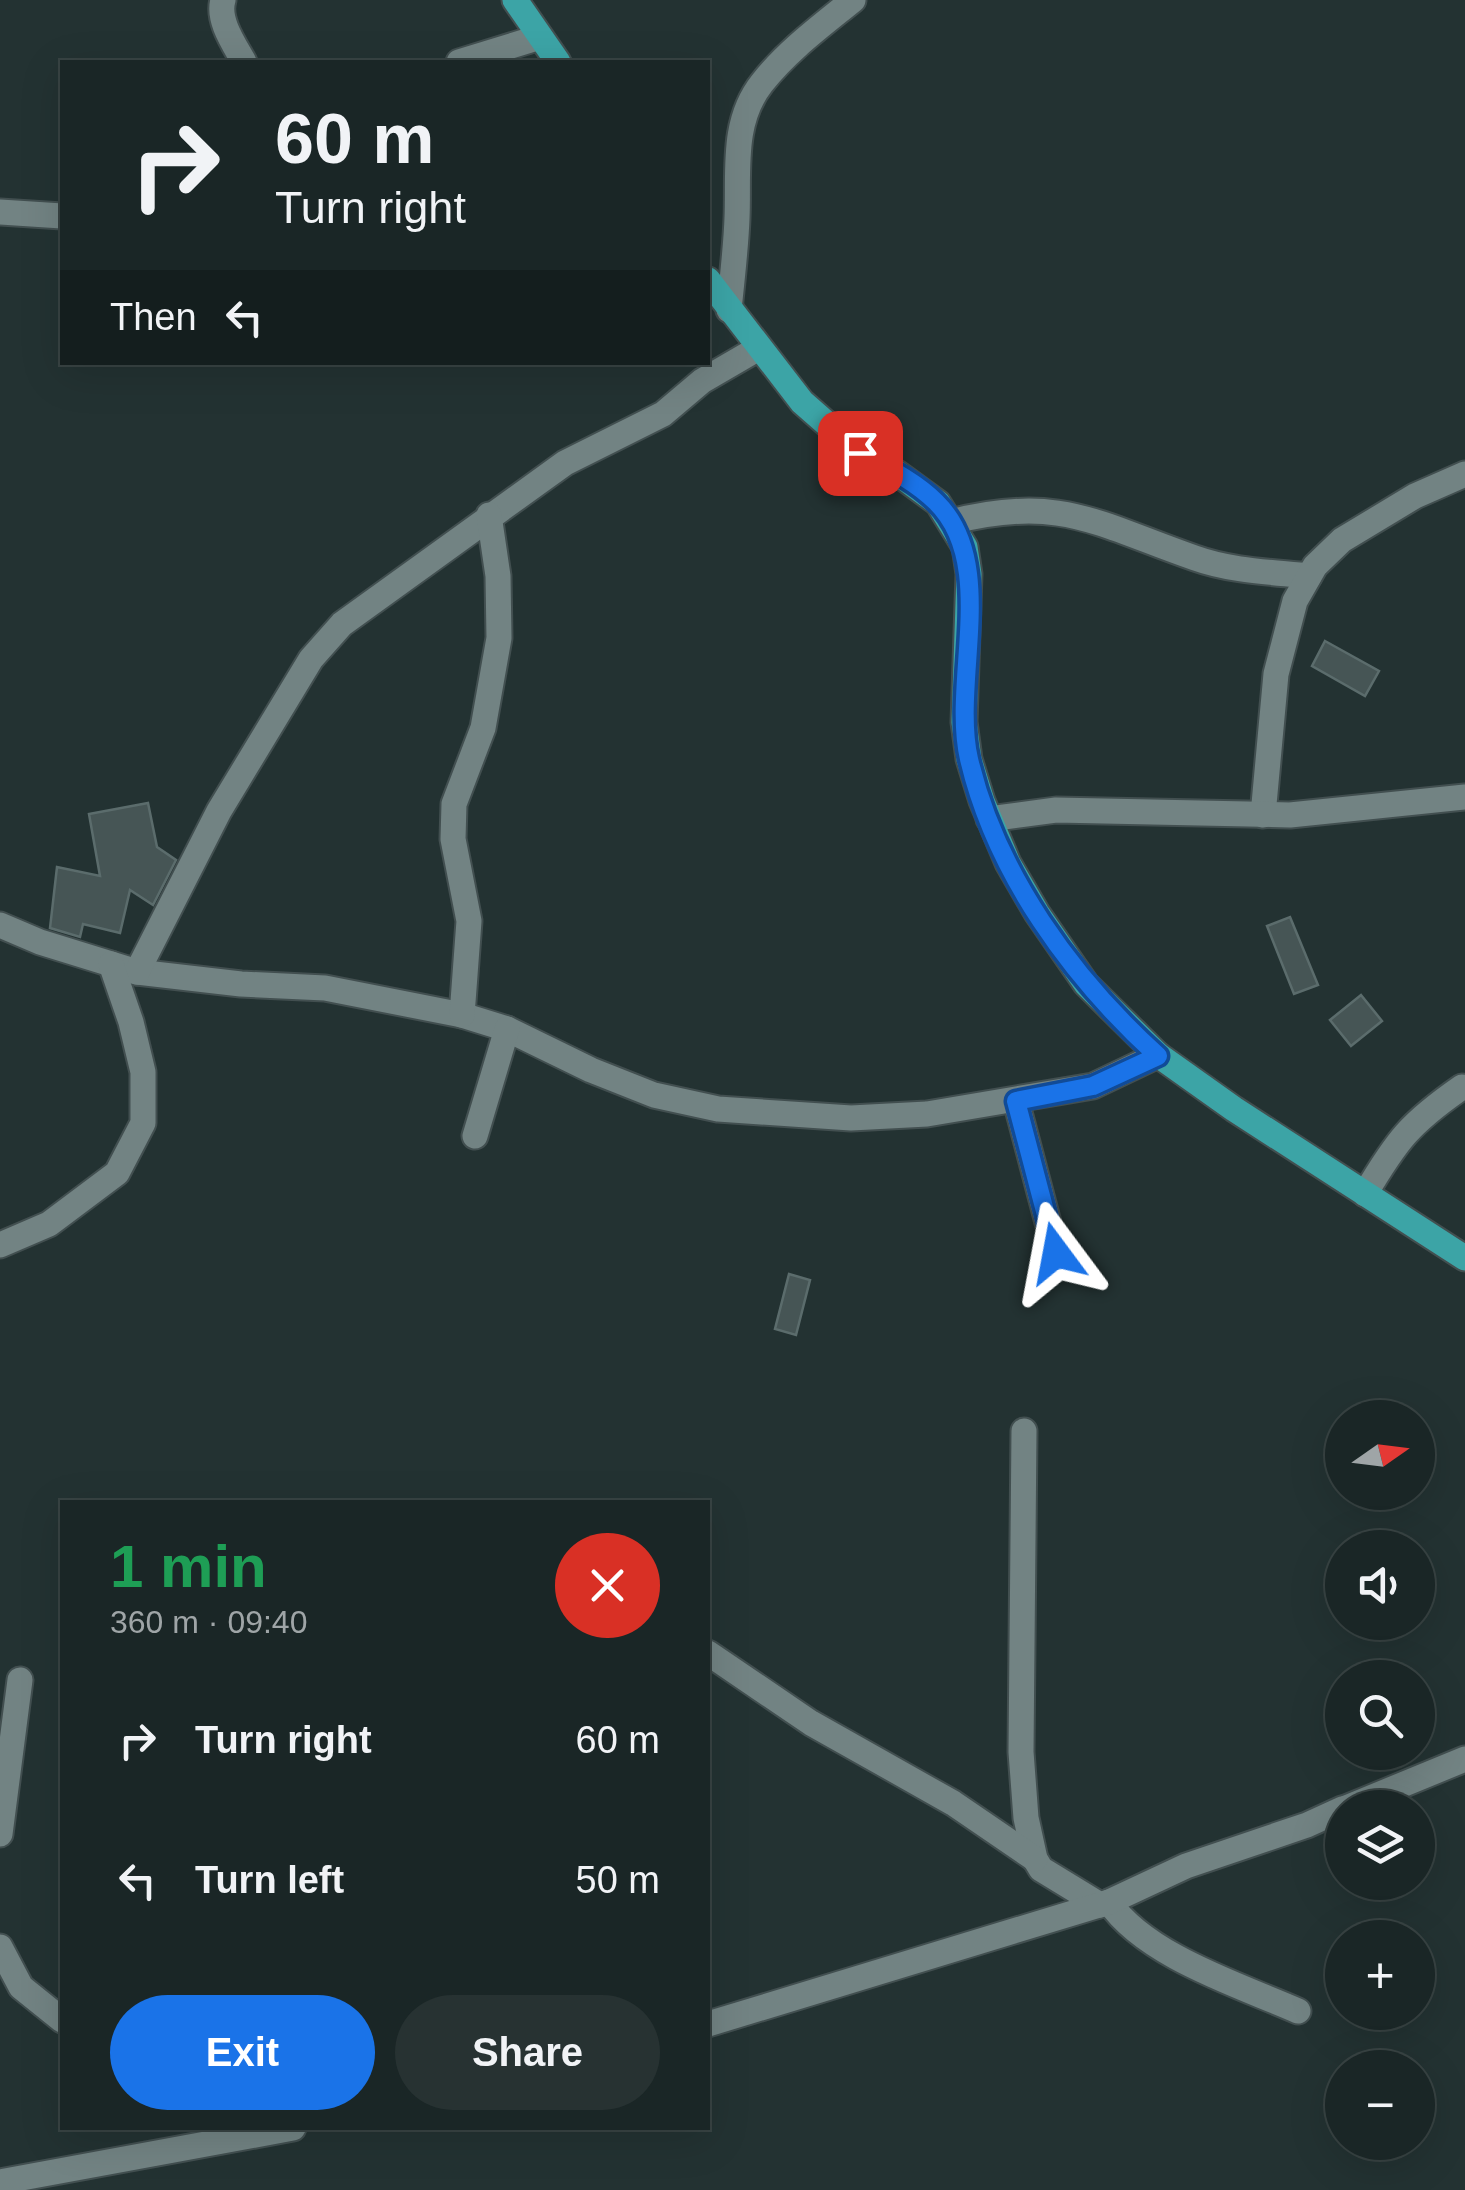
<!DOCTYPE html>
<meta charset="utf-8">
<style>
body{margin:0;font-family:Helvetica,sans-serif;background:#273232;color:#f1f3f6;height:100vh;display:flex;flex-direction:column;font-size:38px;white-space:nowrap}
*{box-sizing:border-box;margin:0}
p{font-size:32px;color:#9fa5a7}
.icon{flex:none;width:55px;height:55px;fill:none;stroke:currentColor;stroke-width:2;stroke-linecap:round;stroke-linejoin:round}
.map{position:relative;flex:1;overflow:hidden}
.side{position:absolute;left:60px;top:1500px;width:650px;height:630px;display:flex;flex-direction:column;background:#1a2626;border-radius:0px;box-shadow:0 10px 40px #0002,0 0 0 2px #384343}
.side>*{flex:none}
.hud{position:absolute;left:60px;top:60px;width:650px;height:305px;border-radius:0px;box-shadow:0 10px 40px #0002,0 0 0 2px #384343;background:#1a2626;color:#f1f3f6;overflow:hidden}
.needle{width:65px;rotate:76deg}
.controls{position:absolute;left:1325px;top:1400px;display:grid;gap:20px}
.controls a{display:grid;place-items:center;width:110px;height:110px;border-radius:50%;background:#1a2626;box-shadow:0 10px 40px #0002,0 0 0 2px #384343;font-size:50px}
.pin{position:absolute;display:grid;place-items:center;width:85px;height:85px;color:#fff;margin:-42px;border-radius:20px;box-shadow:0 5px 15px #0006}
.me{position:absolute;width:110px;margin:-55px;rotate:347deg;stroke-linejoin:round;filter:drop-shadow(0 0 8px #0008)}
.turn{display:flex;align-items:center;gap:35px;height:210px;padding:0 50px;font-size:45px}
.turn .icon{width:130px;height:130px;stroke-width:2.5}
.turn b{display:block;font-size:70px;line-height:85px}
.then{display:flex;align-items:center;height:95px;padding:0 50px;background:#0003;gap:20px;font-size:38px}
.round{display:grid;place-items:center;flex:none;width:105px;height:105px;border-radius:52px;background:#273232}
.headline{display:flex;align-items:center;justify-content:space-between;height:170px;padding:0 50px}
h1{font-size:60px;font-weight:700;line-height:75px;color:#1e9e55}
.cta{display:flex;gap:20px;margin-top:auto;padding:20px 50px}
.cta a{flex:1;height:115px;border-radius:60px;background:#1a73e8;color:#fff;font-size:40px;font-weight:700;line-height:115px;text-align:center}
.cta a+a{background:#273232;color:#f1f3f6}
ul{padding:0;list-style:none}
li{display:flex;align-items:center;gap:30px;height:140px;padding:0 50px}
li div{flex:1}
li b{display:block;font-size:38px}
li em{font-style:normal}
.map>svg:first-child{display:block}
.building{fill:#465555;stroke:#5b6c6c;stroke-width:2.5}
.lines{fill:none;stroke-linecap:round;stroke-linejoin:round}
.minor-casing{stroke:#424f50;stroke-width:29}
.major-casing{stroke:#424f50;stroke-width:29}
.minor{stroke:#728383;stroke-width:25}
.major{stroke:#3ca4a6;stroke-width:25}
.route-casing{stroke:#114b97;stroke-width:25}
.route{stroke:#1a73e8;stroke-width:18}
</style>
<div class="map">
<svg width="1465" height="2190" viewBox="0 0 1465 2190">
<rect width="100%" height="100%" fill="#233232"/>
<g class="building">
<path d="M1325 641 1379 671 1365 696 1312 666Z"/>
<path d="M148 803 157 847 176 860 153 905 130 890 120 933 83 924 80 937 50 928 57 867 100 876 89 814Z"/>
<path d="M1290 917 1318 985 1294 994 1267 926Z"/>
<path d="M1361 995 1382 1021 1351 1046 1330 1020Z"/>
<path d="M789 1274 810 1280 796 1335 775 1329Z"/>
</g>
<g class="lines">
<g class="minor-casing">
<g id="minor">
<path d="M223 0C217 20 234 44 244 62"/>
<path d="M459 62 540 37"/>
<path d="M0 212 62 216"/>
<path d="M729 310C732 279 736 248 737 218 739 172 731 122 762 83 787 51 821 26 853 0"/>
<path d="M951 522C1060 494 1097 524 1195 558 1231 571 1271 572 1309 576"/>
<path d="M1263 815 1276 674 1295 601 1315 566 1342 540 1415 496 1465 474"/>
<path d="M989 819 1056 810 1290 815 1465 797"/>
<path d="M0 925 40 942 137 972 241 984 325 988 462 1015 507 1029 591 1070 654 1095 718 1109 851 1118 927 1114 1093 1086 1158 1055"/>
<path d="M137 972 219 811 311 659 342 624 565 463 663 414 702 381 757 349"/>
<path d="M462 1015 469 921 453 839 454 804 483 728 499 638 498 576 489 515"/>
<path d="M1016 1101 1056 1253"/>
<path d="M475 1136 507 1029"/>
<path d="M1365 1194C1397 1140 1410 1123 1462 1087"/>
<path d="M0 1245 49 1224 117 1173 143 1123V1072L131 1022 111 964"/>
<path d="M1024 1431 1021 1752 1026 1818 1035 1859 1041 1869 1100 1905"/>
<path d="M708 1653 811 1723 953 1803 1035 1859"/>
<path d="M1346 1808 1465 1759"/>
<path d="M0 1834 20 1680"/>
<path d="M1109 1902C1146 1956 1239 1985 1298 2011"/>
<path d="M0 1947 21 1987 62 2020"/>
<path d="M708 2024 1109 1902 1186 1866 1307 1825 1342 1809"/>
<path d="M0 2182 293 2128"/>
</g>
</g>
<g class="major-casing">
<g id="major">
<path d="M515 0 558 62"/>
<path d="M708 280 802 402 860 453 897 473 938 503 965 547 969 574 964 722 969 759 982 801 1008 863 1037 913 1086 984 1158 1055 1234 1109 1465 1258"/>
</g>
</g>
<use href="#minor" class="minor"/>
<use href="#major" class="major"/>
</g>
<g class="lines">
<g class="route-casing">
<path id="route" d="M860 453C886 467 915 481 936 502 999 564 951 681 969 759 996 874 1072 978 1158 1056L1093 1086 1016 1101 1056 1253"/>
</g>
<use href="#route" class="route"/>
</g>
</svg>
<div class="controls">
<a><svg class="needle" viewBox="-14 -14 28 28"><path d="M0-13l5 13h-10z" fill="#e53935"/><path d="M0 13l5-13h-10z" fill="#9fa5a7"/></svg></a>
<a><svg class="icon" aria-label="sound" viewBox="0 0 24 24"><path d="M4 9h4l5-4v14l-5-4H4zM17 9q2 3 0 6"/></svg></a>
<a><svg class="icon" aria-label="search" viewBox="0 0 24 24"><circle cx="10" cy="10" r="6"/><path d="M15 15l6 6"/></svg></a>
<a><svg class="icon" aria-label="layers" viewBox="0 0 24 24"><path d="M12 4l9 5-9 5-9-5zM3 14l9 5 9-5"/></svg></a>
<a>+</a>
<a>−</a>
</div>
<div class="pin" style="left:860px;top:453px;background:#d93025"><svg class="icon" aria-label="arrive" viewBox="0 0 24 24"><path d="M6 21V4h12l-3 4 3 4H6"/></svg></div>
<svg class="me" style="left:1056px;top:1253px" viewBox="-20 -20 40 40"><path d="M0-17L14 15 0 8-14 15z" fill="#1a73e8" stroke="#fff" stroke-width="4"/></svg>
<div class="hud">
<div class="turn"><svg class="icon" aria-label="right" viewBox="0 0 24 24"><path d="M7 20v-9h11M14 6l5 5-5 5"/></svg><div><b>60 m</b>Turn right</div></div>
<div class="then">Then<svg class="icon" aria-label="left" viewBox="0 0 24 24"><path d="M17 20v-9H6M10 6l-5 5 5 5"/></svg></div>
</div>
<section class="side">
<div class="headline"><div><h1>1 min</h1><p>360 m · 09:40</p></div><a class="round" style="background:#d93025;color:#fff"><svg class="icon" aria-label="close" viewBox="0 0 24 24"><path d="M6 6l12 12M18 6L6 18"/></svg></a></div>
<ul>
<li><svg class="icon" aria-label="right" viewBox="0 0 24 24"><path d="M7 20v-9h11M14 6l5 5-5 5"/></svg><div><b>Turn right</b></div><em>60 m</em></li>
<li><svg class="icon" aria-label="left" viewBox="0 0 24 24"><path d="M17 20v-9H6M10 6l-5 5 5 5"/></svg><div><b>Turn left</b></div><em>50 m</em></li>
</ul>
<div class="cta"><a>Exit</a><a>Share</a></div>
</section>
</div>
